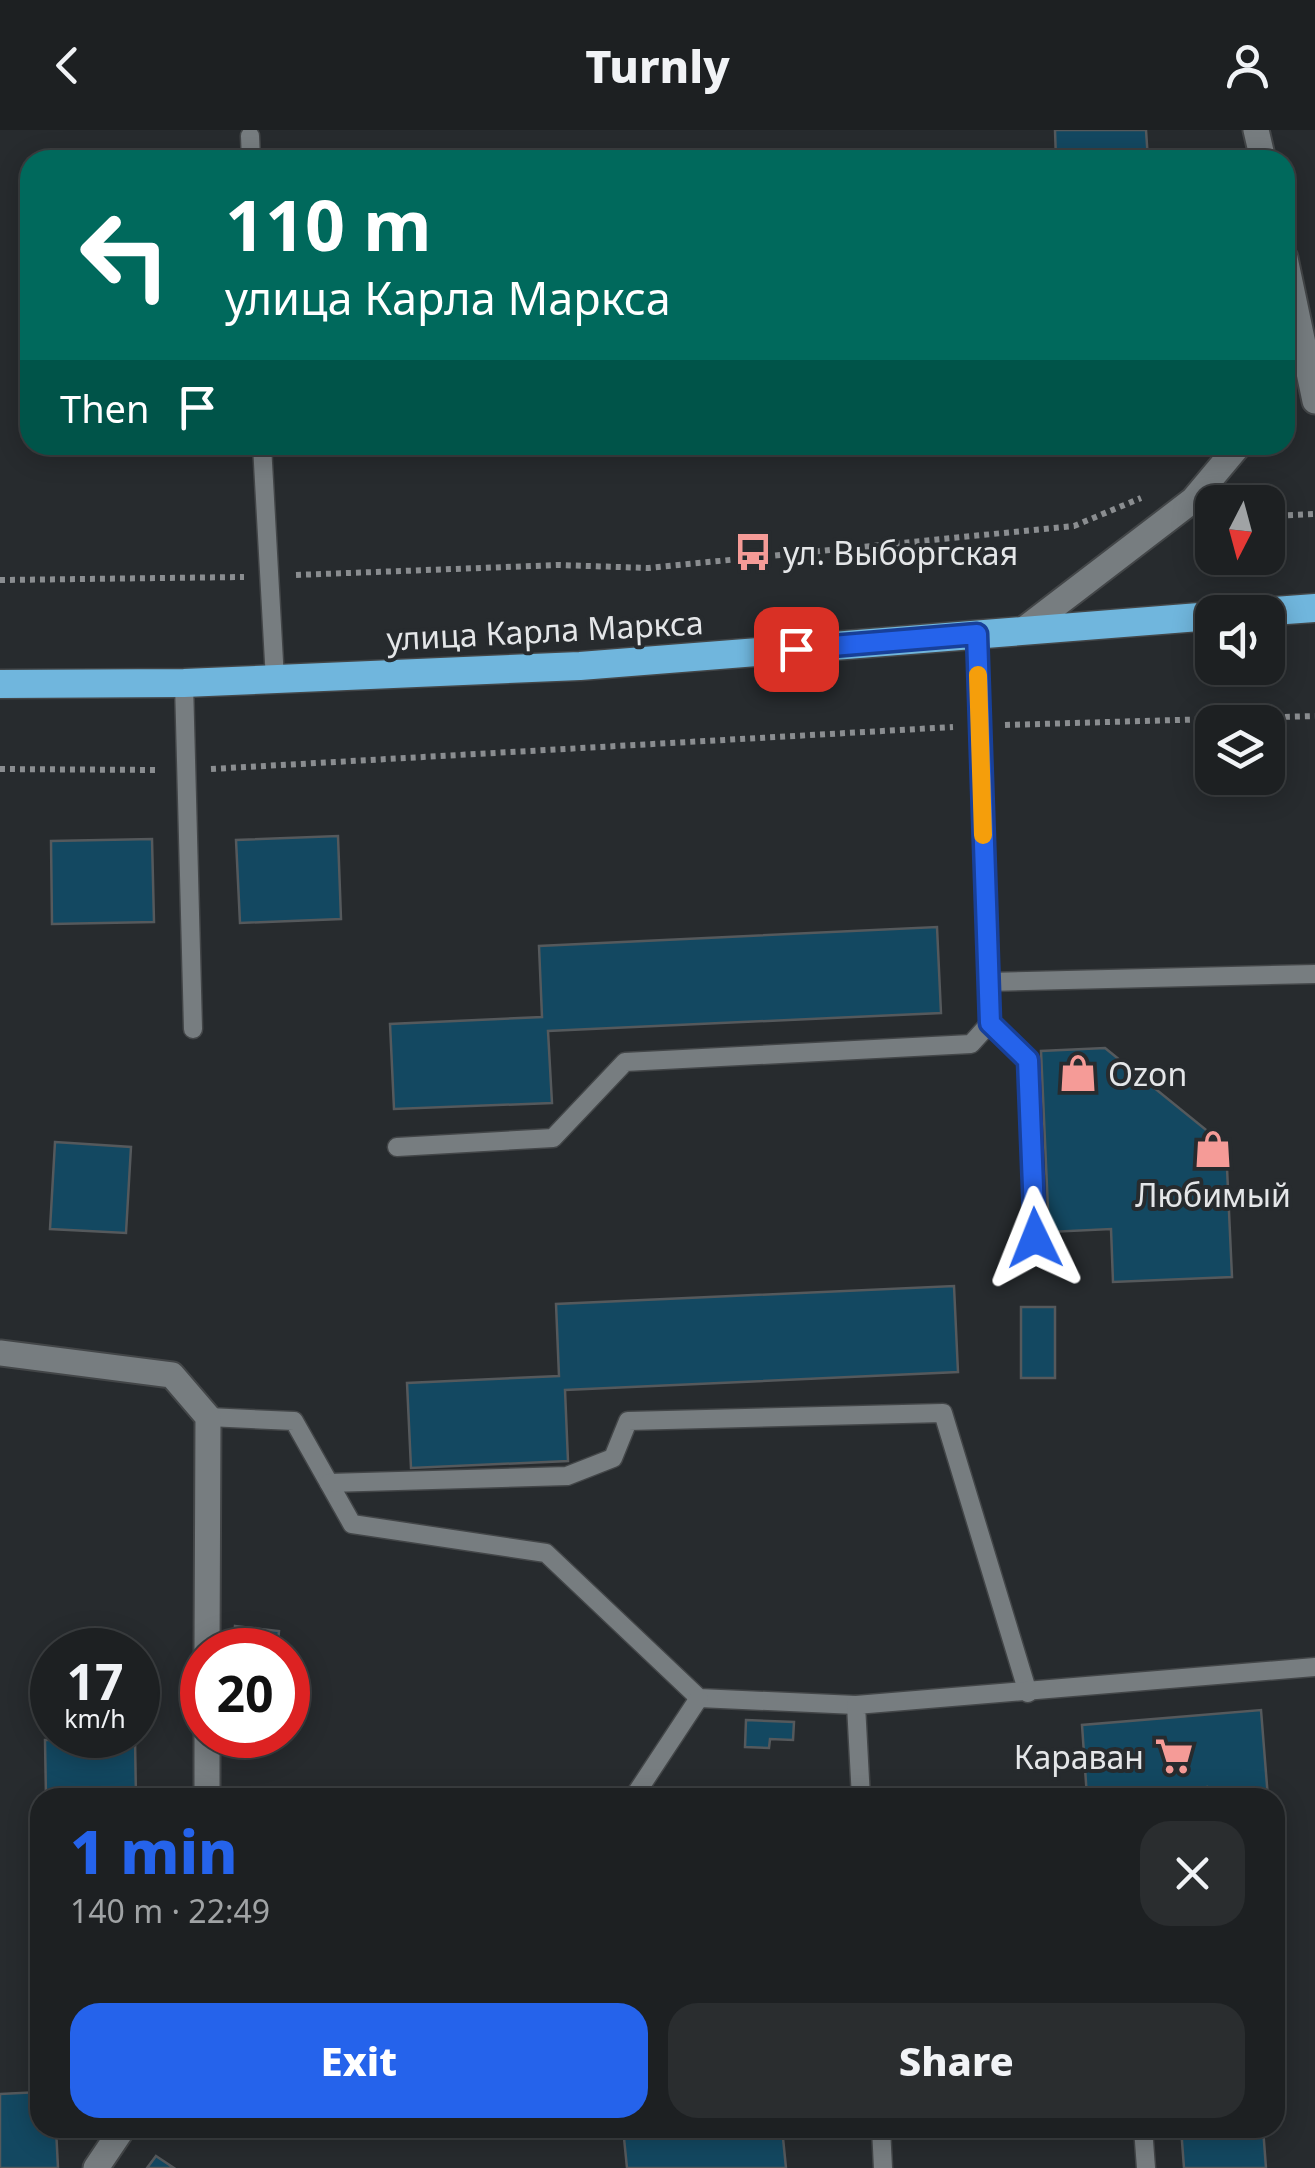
<!DOCTYPE html>
<meta charset="utf-8">
<style>
body{margin:0;font-family:"Noto Sans",sans-serif;background:#2a2d2f;color:#f1f3f6;height:100vh;display:flex;flex-direction:column;font-size:38px;white-space:nowrap}
*{box-sizing:border-box;margin:0}
p{font-size:32px;color:#a0a3a5}
.icon{flex:none;width:55px;height:55px;fill:none;stroke:currentColor;stroke-width:2;stroke-linecap:round;stroke-linejoin:round}
.map{position:relative;flex:1;overflow:hidden}
.sheet{position:absolute;left:30px;top:1658px;width:1255px;height:350px;display:flex;flex-direction:column;background:#1d2022;border-radius:30px;box-shadow:0 5px 25px #0003,0 0 0 2px #3b3e40}
.sheet>*{flex:none}
.guide{position:absolute;left:20px;top:20px;width:1275px;height:305px;border-radius:30px;box-shadow:0 5px 25px #0003,0 0 0 2px #3b3e40;background:#00695c;color:#fff;overflow:hidden}
.needle{width:65px;rotate:186deg}
.buttons{position:absolute;left:1195px;top:355px;display:grid;gap:20px}
.buttons a{display:grid;place-items:center;width:90px;height:90px;border-radius:20px;background:#1d2022;box-shadow:0 5px 25px #0003,0 0 0 2px #3b3e40;font-size:50px}
.speed{position:absolute;left:30px;top:1498px;display:flex;gap:20px;font-size:50px;font-weight:700;text-align:center}
.speed>*{display:grid;place-content:center;width:130px;height:130px;border-radius:50%;background:#1d2022;box-shadow:0 5px 25px #0003,0 0 0 2px #3b3e40;line-height:1}
.speed small{font-size:25px;font-weight:400}
.speed .limit{border:15px solid #d22;background:#fff;color:#111}
.pin{position:absolute;display:grid;place-items:center;width:85px;height:85px;color:#fff;margin:-42px;border-radius:20px;box-shadow:0 5px 15px #0006}
.me{position:absolute;width:110px;margin:-55px;rotate:358deg;stroke-linejoin:round;filter:drop-shadow(0 0 8px #0008)}
.turn{display:flex;align-items:center;gap:35px;height:210px;padding:0 40px;font-size:45px}
.turn .icon{width:130px;height:130px;stroke-width:2.5}
.turn b{display:block;font-size:70px;line-height:85px}
.then{display:flex;align-items:center;height:95px;padding:0 40px;background:#0003;gap:20px;font-size:38px}
.round{display:grid;place-items:center;flex:none;width:105px;height:105px;border-radius:30px;background:#2a2d2f}
.overview{display:flex;align-items:center;justify-content:space-between;height:170px;padding:0 40px}
h1{font-size:60px;font-weight:800;line-height:75px;color:#2563eb}
.cta{display:flex;gap:20px;margin-top:auto;padding:20px 40px}
.cta a{flex:1;height:115px;border-radius:30px;background:#2563eb;color:#fff;font-size:40px;font-weight:800;line-height:115px;text-align:center}
.cta a+a{background:#2a2d2f;color:#f1f3f6}
header{display:flex;justify-content:space-between;align-items:center;height:130px;padding:0 40px;background:#1d2022;font-size:45px;font-weight:800}
.map>svg:first-child{display:block}
.building{fill:#134861;stroke:#55595c;stroke-width:2.5}
.lines{fill:none;stroke-linecap:round;stroke-linejoin:round}
.service-casing{stroke:#434648;stroke-width:21}
.minor-casing{stroke:#434648;stroke-width:29}
.tertiary-casing{stroke:#434648;stroke-width:29}
.trunk-casing{stroke:#434648;stroke-width:31}
.path{stroke:#8a8d90;stroke-width:6;stroke-dasharray:5 5;stroke-linecap:butt}
.service{stroke:#777d80;stroke-width:18}
.minor{stroke:#777d80;stroke-width:25}
.tertiary{stroke:#777d80;stroke-width:25}
.trunk{stroke:#70b6dd;stroke-width:28}
.route-casing{stroke:#184099;stroke-width:25}
.route{stroke:#2563eb;stroke-width:18}
.slow{stroke:#f59e0b;stroke-width:18}
.labels{text-anchor:middle;dominant-baseline:central;stroke-width:8;stroke-linejoin:round;paint-order:stroke}
.poi-label{font-size:32px;fill:#e4e6e8;stroke:#272b2e;text-anchor:start}
.street-label{font-size:32px;fill:#e4e6e8;stroke:#272b2e}
</style>
<header><svg class="icon" aria-label="back" viewBox="0 0 24 24"><path d="M15 5l-7 7 7 7"/></svg>Turnly<svg class="icon" aria-label="person" viewBox="0 0 24 24"><circle cx="12" cy="8" r="4"/><path d="M4 21q1-7 8-7t8 7"/></svg></header>
<div class="map">
<svg width="1315" height="2038" viewBox="0 0 1315 2038">
<rect width="100%" height="100%" fill="#272b2e"/>
<g class="building">
<path d="M1055 0H1146L1148 30H1056Z"/>
<path d="M338 706 341 789 240 793 236 710Z"/>
<path d="M152 709 154 792 52 794 51 711Z"/>
<path d="M937 797 941 883 548 901 552 973 394 979 390 894 542 887 539 816Z"/>
<path d="M1105 918 1226 1016 1232 1147 1113 1152 1111 1099 1049 1102 1041 921Z"/>
<path d="M55 1012 131 1017 126 1103 50 1099Z"/>
<path d="M954 1156 958 1242 565 1260 568 1331 411 1338 407 1253 559 1246 556 1174Z"/>
<rect x="1021" y="1177" width="34" height="71"/>
<path d="M235 1496 279 1501 277 1520H233Z"/>
<path d="M1261 1580 1268 1668H1208L1207 1657 1087 1667 1082 1595Z"/>
<path d="M746 1590 794 1592 793 1610 770 1609 769 1618 745 1617Z"/>
<path d="M135 1609 136 1668H46L45 1610Z"/>
<path d="M1207 1657 1208 1668H1077L1087 1667Z"/>
<path d="M40 1962V1998H56L58 2038H0V1964Z"/>
<path d="M623 1998H782L786 2038H627Z"/>
<path d="M1181 1998H1263L1266 2038H1184Z"/>
<path d="M156 2026 174 2038H147Z"/>
</g>
<g class="lines">
<g class="service-casing">
<g id="service">
<path d="M250 6 251 30"/>
<path d="M262 315 275 550"/>
<path d="M977 504 990 893 1028 929 1035 1107"/>
<path d="M184 553 193 899"/>
<path d="M988 852 1315 844"/>
<path d="M397 1017 553 1008 625 932 971 914 990 893"/>
<path d="M208 1287 294 1291 352 1394 546 1423 699 1568 856 1575"/>
<path d="M329 1353 567 1346 613 1328 628 1291 943 1283 1028 1563"/>
<path d="M633 1668 699 1568"/>
<path d="M861 1668 856 1575 1315 1537"/>
<path d="M881 1998 883 2038"/>
<path d="M1143 1998 1146 2038"/>
</g>
</g>
<g class="minor-casing">
<g id="minor">
<path d="M0 1223 172 1245 208 1287 207 1520"/>
<path d="M207 1668V1605"/>
<path d="M96 2038 123 1998"/>
</g>
</g>
<g class="tertiary-casing">
<g id="tertiary">
<path d="M1256 0 1263 30"/>
<path d="M1285 128 1315 271"/>
<path d="M1022 501 1193 370 1239 315"/>
</g>
</g>
<g class="trunk-casing">
<g id="trunk">
<path d="M1260 482 1315 478"/>
<path d="M0 554 184 553 580 536 1212 486"/>
</g>
</g>
<g class="path">
<path d="M1268 386 1315 384"/>
<path d="M296 445 559 435 648 438 1074 396 1141 368"/>
<path d="M0 450 244 447"/>
<path d="M1005 595 1315 586"/>
<path d="M0 639 159 640"/>
<path d="M211 639 953 597"/>
</g>
<use href="#service" class="service"/>
<use href="#minor" class="minor"/>
<use href="#tertiary" class="tertiary"/>
<use href="#trunk" class="trunk"/>
</g>
<g class="lines">
<g class="route-casing">
<path id="route" d="M796 519 977 504 990 893 1028 930 1035 1108"/>
</g>
<use href="#route" class="route"/>
<path class="slow" d="M978 545 983 705"/>
</g>
<defs>
<g id="bus-bare" transform="scale(3)"><path d="M-5-6H5V4H4V6H2V4H-2V6H-4V4H-5ZM-3.5-4V0h7V-4ZM-3.5 1.2v1.5H-2V1.2ZM2 1.2v1.5H3.5V1.2Z" fill="#f59b97" stroke="#272b2e" stroke-width="2.5" paint-order="stroke"/></g>
<g id="shop-bare" transform="scale(3)"><path d="M-5-2.5h2.3a2.7 3.5 0 0 1 5.4 0H5L5.5 6h-11ZM-1.5-2.5h3a1.5 2.3 0 0 0-3 0Z" fill="#f59b97" stroke="#272b2e" stroke-width="2.5" paint-order="stroke"/></g>
<g id="supermarket-bare" transform="scale(3)"><path d="M-6-5.5h2.5l.6 2H6L4.5 2H-2.5L-4.4-4H-6ZM-1.5 3.2a1.3 1.3 0 1 0 .1 0ZM3 3.2a1.3 1.3 0 1 0 .1 0Z" fill="#f59b97" stroke="#272b2e" stroke-width="2.5" paint-order="stroke"/></g>
</defs>
<g fill-rule="evenodd">
<use href="#bus-bare" x="753" y="422"/>
<use href="#shop-bare" x="1078" y="943"/>
<use href="#shop-bare" x="1213" y="1019"/>
<use href="#supermarket-bare" x="1174" y="1626"/>
</g>
<g class="labels">
<g class="poi-label">
<text x="783" y="422">ул. Выборгская</text>
<text x="1108" y="943">Ozon</text>
<text x="1213" y="1064" text-anchor="middle">Любимый</text>
<text x="1144" y="1626" text-anchor="end">Караван</text>
</g>
<g class="street-label">
<text transform="translate(545 500) rotate(-3)">улица Карла Маркса</text>
</g>
</g>
</svg>
<div class="buttons">
<a><svg class="needle" viewBox="-14 -14 28 28"><path d="M0-13l5 13h-10z" fill="#e53935"/><path d="M0 13l5-13h-10z" fill="#a0a3a5"/></svg></a>
<a><svg class="icon" aria-label="sound" viewBox="0 0 24 24"><path d="M4 9h4l5-4v14l-5-4H4zM17 9q2 3 0 6"/></svg></a>
<a><svg class="icon" aria-label="layers" viewBox="0 0 24 24"><path d="M12 4l9 5-9 5-9-5zM3 14l9 5 9-5"/></svg></a>
</div>
<div class="speed"><div>17<small>km/h</small></div><div class="limit">20</div></div>
<div class="pin" style="left:796px;top:519px;background:#d93025"><svg class="icon" aria-label="arrive" viewBox="0 0 24 24"><path d="M6 21V4h12l-3 4 3 4H6"/></svg></div>
<svg class="me" style="left:1035px;top:1108px" viewBox="-20 -20 40 40"><path d="M0-17L14 15 0 8-14 15z" fill="#2563eb" stroke="#fff" stroke-width="4"/></svg>
<div class="guide">
<div class="turn"><svg class="icon" aria-label="left" viewBox="0 0 24 24"><path d="M17 20v-9H6M10 6l-5 5 5 5"/></svg><div><b>110 m</b>улица Карла Маркса</div></div>
<div class="then">Then<svg class="icon" aria-label="arrive" viewBox="0 0 24 24"><path d="M6 21V4h12l-3 4 3 4H6"/></svg></div>
</div>
<section class="sheet">
<div class="overview"><div><h1>1 min</h1><p>140 m · 22:49</p></div><a class="round"><svg class="icon" aria-label="close" viewBox="0 0 24 24"><path d="M6 6l12 12M18 6L6 18"/></svg></a></div>
<div class="cta"><a>Exit</a><a>Share</a></div>
</section>
</div>
